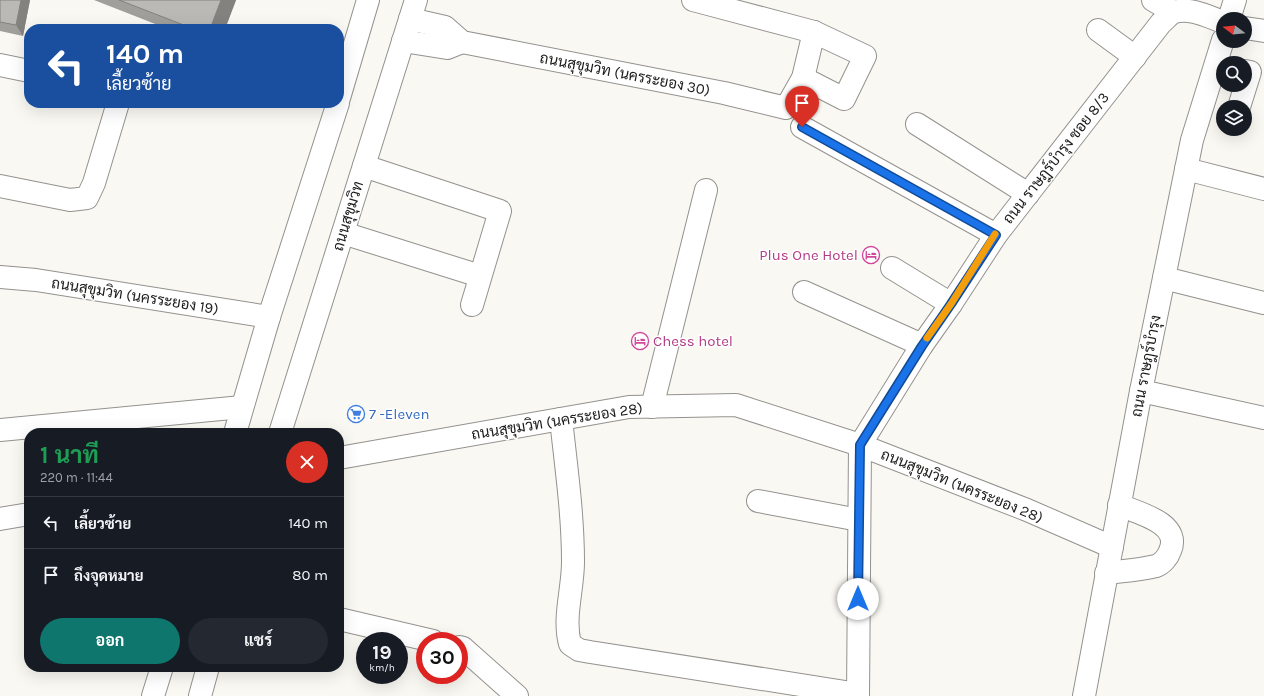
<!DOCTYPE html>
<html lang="th">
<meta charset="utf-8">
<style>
body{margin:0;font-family:Karla,Sarabun,sans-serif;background:#242831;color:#f1f3f6;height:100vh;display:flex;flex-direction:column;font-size:15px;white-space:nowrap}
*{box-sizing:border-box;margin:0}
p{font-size:13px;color:#9ea1a6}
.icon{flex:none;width:22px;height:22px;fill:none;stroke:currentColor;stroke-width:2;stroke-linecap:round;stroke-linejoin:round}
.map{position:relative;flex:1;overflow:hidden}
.details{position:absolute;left:24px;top:428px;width:320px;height:244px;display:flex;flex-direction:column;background:#171b24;border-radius:16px;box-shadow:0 4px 16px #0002}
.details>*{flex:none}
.guide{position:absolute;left:24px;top:24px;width:320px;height:84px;border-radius:16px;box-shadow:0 4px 16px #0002;background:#1a4fa0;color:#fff;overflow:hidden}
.needle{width:26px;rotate:286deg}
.buttons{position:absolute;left:1216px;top:12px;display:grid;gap:8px}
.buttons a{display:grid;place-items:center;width:36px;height:36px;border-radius:50%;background:#171b24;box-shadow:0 4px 16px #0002;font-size:20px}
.speed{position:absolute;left:356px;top:632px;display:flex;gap:8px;font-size:20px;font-weight:700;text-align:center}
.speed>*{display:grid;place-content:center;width:52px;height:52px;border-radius:50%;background:#171b24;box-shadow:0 4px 16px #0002;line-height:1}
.speed small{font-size:10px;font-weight:400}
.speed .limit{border:6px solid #d22;background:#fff;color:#111}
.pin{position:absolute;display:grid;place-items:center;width:34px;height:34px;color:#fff;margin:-41px -17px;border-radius:50% 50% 50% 0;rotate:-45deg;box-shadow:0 0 4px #0007}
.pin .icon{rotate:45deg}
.me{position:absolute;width:44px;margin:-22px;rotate:0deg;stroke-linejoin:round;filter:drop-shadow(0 0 3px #0008)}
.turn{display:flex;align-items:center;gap:14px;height:84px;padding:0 16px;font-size:18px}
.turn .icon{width:52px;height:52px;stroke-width:2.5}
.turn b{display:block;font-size:28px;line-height:34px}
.round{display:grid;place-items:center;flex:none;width:42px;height:42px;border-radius:21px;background:#242831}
.head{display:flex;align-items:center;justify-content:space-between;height:68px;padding:0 16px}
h1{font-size:24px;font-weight:700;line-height:30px;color:#1e9e55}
.action{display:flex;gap:8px;margin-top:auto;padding:8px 16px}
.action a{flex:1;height:46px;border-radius:24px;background:#0f766e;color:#fff;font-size:16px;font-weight:700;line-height:46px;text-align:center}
.action a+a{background:#242831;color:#f1f3f6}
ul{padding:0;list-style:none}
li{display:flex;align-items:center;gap:12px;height:52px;padding:0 16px;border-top:1px solid #363941}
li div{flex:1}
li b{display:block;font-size:15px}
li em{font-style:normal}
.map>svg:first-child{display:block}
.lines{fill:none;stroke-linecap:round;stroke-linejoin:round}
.minor-casing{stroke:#94928e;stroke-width:24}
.major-casing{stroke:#94928e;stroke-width:24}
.minor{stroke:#fff;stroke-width:22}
.major{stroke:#fff;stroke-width:22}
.wall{fill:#a19f9c}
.shaded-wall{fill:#83827f}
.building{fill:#bbb9b5;stroke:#83827f}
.route-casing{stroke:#114b97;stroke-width:10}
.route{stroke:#1a73e8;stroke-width:7}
.slow{stroke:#f59e0b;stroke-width:7}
.labels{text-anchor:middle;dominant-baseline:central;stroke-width:3;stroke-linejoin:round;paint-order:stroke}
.street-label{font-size:15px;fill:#1c1b1a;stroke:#fff}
.hotel-label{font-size:15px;fill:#b23c85;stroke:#fff;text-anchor:end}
.shop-label{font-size:15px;fill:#366cbe;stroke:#fff;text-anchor:start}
</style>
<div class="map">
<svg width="1264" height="696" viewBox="0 0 1264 696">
<rect width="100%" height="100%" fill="#faf8f3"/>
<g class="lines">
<g class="minor-casing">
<g id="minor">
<path d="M693 0 814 32 865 56 844 99 803 78"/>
<path d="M1153 0 1173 12"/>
<path d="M410 19 445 27 462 42 724 93 786 108 803 78 814 32"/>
<path d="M1229 19 1235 0"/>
<path d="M1245 28 1264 31"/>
<path d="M1098 30 1135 57"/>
<path d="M403 41 447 48 462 42"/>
<path d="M0 65 29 71"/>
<path d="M1239 107 1250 72 1245 71"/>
<path d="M917 124 1028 194"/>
<path d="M802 127 996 235"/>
<path d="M364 166 500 211 472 305"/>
<path d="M1186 169 1264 189"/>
<path d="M0 186 70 200 87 198 94 183 118 103"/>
<path d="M343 233 480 276"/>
<path d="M892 268 951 304"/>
<path d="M0 277 36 280 269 317"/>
<path d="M1164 278 1264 303"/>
<path d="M804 292 922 345"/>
<path d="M1141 391 1264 418"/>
<path d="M652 407 706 190"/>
<path d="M561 419C566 466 573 514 573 562 573 589 563 618 570 644L579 650 590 652 858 694"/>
<path d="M0 430 242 407"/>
<path d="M339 458 629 407 736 405 860 445 1027 510 1112 547"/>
<path d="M758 501 859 520"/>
<path d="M0 519 29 514"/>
<path d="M1106 573C1122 571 1140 570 1156 566 1162 564 1168 557 1170 551 1182 523 1138 513 1119 505"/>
<path d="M339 619 433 641"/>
<path d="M459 647 463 648 517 696"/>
<path d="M858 696 860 445 922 345 951 304 996 235 1161 23C1165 20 1169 14 1174 12 1190 7 1209 17 1223 22"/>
<path d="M1084 696 1141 391 1192 140 1223 40"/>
</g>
</g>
<g class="major-casing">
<g id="major">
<path d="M339 98 368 0"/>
<path d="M235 433 269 317 338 103"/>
<path d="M280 433 416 0"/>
<path d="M153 696 162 667"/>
<path d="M200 696 208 667"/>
</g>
</g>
<use href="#minor" class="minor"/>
<use href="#major" class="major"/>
</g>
<g class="wall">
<path d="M0 0H30L23 36 0 31Z"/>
<path d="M94 0H236L225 29H168Z"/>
</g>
<g class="shaded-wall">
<path d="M21 0H30L23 36 16 25Z"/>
<path d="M221 0H236L225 29H210Z"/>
</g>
<g class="building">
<path d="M0 0H21L16 25 0 22Z"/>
<path d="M119 0H221L210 29H194Z"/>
</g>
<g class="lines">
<g class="route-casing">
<path id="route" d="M802 127 996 235 951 304 922 346 860 445 858 599"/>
</g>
<use href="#route" class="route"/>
<path class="slow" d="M927 338 951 304 995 234"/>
</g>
<defs>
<g id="hotel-ring" transform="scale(0.9)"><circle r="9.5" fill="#fff" stroke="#d1479c" stroke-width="1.5"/><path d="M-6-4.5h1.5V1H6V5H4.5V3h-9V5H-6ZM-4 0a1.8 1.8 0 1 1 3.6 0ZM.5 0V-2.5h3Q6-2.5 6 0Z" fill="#d1479c"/></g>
<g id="supermarket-ring" transform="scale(0.9)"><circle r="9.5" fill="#fff" stroke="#3f7fe0" stroke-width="1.5"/><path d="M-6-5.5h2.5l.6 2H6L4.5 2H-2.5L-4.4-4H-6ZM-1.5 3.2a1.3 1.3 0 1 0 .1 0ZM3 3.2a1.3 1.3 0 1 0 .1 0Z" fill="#3f7fe0"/></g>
</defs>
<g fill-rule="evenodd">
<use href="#hotel-ring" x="871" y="255"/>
<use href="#hotel-ring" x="640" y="341"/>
<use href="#supermarket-ring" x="356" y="414"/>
</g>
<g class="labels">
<g class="street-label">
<text transform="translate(625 74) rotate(11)">ถนนสุขุมวิท (นครระยอง 30)</text>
<text transform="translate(1056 158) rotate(-52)">ถนน ราษฎร์บำรุง ซอย 8/3</text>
<text transform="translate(348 216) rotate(-73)">ถนนสุขุมวิท</text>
<text transform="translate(135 296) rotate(9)">ถนนสุขุมวิท (นครระยอง 19)</text>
<text transform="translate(1146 366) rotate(-79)">ถนน ราษฎร์บำรุง</text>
<text transform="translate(557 421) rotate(-9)">ถนนสุขุมวิท (นครระยอง 28)</text>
<text transform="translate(962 486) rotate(22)">ถนนสุขุมวิท (นครระยอง 28)</text>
</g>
<g class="hotel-label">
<text x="858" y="255">Plus One Hotel</text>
<text x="653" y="341" text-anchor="start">Chess hotel</text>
</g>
<g class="shop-label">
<text x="369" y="414">7 -Eleven</text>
</g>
</g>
</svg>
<div class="buttons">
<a><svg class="needle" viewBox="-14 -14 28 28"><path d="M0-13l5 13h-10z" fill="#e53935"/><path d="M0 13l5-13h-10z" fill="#9ea1a6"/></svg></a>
<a><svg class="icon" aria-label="search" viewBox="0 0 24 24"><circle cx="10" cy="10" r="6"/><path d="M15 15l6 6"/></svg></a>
<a><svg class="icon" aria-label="layers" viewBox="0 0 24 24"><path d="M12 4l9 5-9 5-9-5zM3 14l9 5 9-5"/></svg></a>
</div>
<div class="speed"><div>19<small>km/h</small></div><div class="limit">30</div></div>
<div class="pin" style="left:802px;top:127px;background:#d93025"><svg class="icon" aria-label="arrive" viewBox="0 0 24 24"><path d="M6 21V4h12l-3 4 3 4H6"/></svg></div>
<svg class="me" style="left:858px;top:599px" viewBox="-20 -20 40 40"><circle r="19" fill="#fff"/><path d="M0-13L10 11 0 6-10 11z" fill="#1a73e8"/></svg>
<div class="guide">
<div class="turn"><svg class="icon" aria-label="left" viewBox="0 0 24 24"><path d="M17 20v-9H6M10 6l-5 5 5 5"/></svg><div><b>140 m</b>เลี้ยวซ้าย</div></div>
</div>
<section class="details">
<div class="head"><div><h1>1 นาที</h1><p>220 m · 11:44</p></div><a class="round" style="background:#d93025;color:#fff"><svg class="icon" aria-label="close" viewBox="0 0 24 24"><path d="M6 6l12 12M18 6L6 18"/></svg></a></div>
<ul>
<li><svg class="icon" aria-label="left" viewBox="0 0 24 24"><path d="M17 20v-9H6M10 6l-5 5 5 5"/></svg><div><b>เลี้ยวซ้าย</b></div><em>140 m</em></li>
<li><svg class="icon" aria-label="arrive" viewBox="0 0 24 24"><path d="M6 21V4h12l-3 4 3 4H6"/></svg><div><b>ถึงจุดหมาย</b></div><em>80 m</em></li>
</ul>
<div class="action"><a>ออก</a><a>แชร์</a></div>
</section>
</div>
